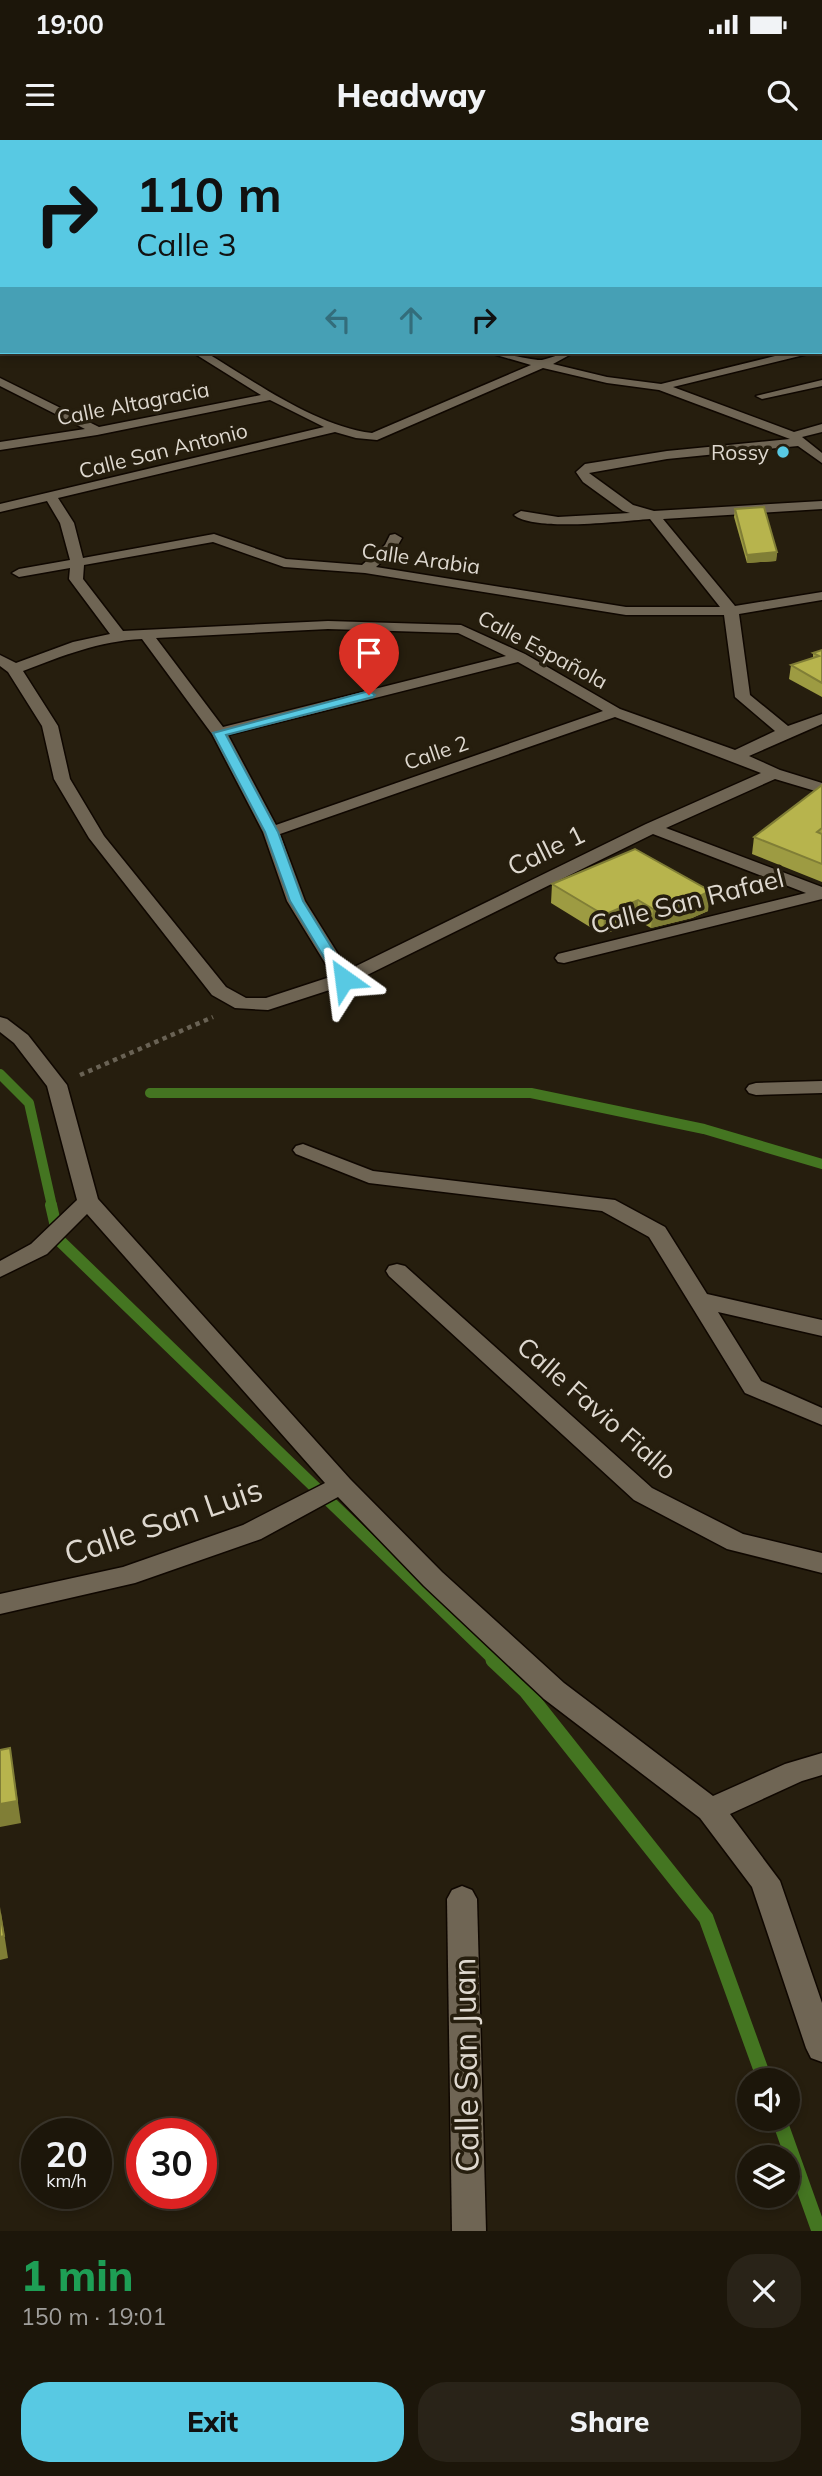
<!DOCTYPE html>
<meta charset="utf-8">
<style>
body{margin:0;font-family:Mulish,sans-serif;background:#292318;color:#f1f3f6;height:100vh;display:flex;flex-direction:column;font-size:26px;white-space:nowrap}
*{box-sizing:border-box;margin:0}
p{font-size:23px;color:#a09f9c}
.icon{flex:none;width:38px;height:38px;fill:none;stroke:currentColor;stroke-width:2;stroke-linecap:round;stroke-linejoin:round}
.map{position:relative;height:2091px;overflow:hidden}
.side{display:flex;flex-direction:column;background:#1c160a;flex:1}
.side>*{flex:none}
.top-card{position:absolute;left:0px;top:0px;width:822px;height:214px;box-shadow:0 4px 10px #0003,0 0 0 2px #3a352b;background:#58c9e3;color:#111;overflow:hidden}
.controls{position:absolute;left:737px;top:1928px;display:grid;gap:14px}
.controls a{display:grid;place-items:center;width:63px;height:63px;border-radius:50%;background:#1c160a;box-shadow:0 4px 10px #0003,0 0 0 2px #3a352b;font-size:35px}
.speed{position:absolute;left:21px;top:1978px;display:flex;gap:14px;font-size:35px;font-weight:700;text-align:center}
.speed>*{display:grid;place-content:center;width:91px;height:91px;border-radius:50%;background:#1c160a;box-shadow:0 4px 10px #0003,0 0 0 2px #3a352b;line-height:1}
.speed small{font-size:18px;font-weight:400}
.speed .limit{border:10px solid #d22;background:#fff;color:#111}
.pin{position:absolute;display:grid;place-items:center;width:60px;height:60px;color:#fff;margin:-72px -30px;border-radius:50% 50% 50% 0;rotate:-45deg;box-shadow:0 0 7px #0007}
.pin .icon{rotate:45deg}
.me{position:absolute;width:77px;margin:-38px;rotate:329deg;stroke-linejoin:round;filter:drop-shadow(0 0 5px #0008)}
.turn{display:flex;align-items:center;gap:24px;height:147px;padding:0 21px;font-size:32px}
.turn .icon{width:91px;height:91px;stroke-width:2.5}
.turn b{display:block;font-size:49px;line-height:60px}
.lanes{display:flex;align-items:center;height:66px;padding:0 21px;background:#0003;justify-content:center;gap:35px;direction:ltr}
.lanes .off{opacity:.35}
.round{display:grid;place-items:center;flex:none;width:74px;height:74px;border-radius:28px;background:#292318}
.headline{display:flex;align-items:center;justify-content:space-between;height:119px;padding:0 21px}
h1{font-size:42px;font-weight:800;line-height:52px;color:#1e9e55}
.button{display:flex;gap:14px;margin-top:auto;padding:14px 21px}
.button a{flex:1;height:80px;border-radius:28px;background:#58c9e3;color:#111;font-size:28px;font-weight:800;line-height:80px;text-align:center}
.button a+a{background:#292318;color:#f1f3f6}
.status{display:flex;justify-content:space-between;align-items:center;height:49px;padding:0 35px;background:#1c160a;direction:ltr}
.status svg{height:19px;fill:currentColor}
header{display:flex;justify-content:space-between;align-items:center;height:91px;padding:0 21px;background:#1c160a;font-size:32px;font-weight:800}
.map>svg:first-child{display:block}
.lines{fill:none;stroke-linecap:round;stroke-linejoin:round}
.stream-far2{stroke:#447521;stroke-width:10}
.stream-far1{stroke:#447521;stroke-width:12}
.stream{stroke:#447521;stroke-width:15}
.minor-casing{stroke:#0f0700;stroke-width:3}
.path{stroke:#696254;stroke-width:4.5;stroke-dasharray:4.5 4.5;stroke-linecap:butt}
.minor{fill:#6f6554;fill-rule:evenodd}
.wall{fill:#9d9b42}
.shaded-wall{fill:#807e36}
.building{fill:#b7b44d;stroke:#807e36;stroke-width:2}
.route{fill:#58c9e3;stroke:#398394;stroke-width:2}
.poi-dot{fill:#58c9e3;stroke:#261e0e;stroke-width:2.5}
.labels{text-anchor:middle;dominant-baseline:central;stroke-width:7;stroke-linejoin:round;paint-order:stroke}
.far-street-label{font-size:21px;fill:#ded8cf;stroke:#261e0e}
.far-poi-label{font-size:21px;fill:#ded8cf;stroke:#261e0e;text-anchor:end}
.street-label{font-size:26px;fill:#ded8cf;stroke:#261e0e}
.near-street-label{font-size:32px;fill:#ded8cf;stroke:#261e0e}
</style>
<div class="status"><b>19:00</b><svg viewBox="0 0 49 12"><path d="M0 12V9h3v3zM5 12V6h3v6zM10 12V3h3v9zM15 12V0h3v12zM26 1h20v11H26zM47 4h2v5h-2z"/></svg></div>
<header><svg class="icon" aria-label="menu" viewBox="0 0 24 24"><path d="M4 6h16M4 12h16M4 18h16"/></svg>Headway<svg class="icon" aria-label="search" viewBox="0 0 24 24"><circle cx="10" cy="10" r="6"/><path d="M15 15l6 6"/></svg></header>
<div class="map">
<svg width="822" height="2091" viewBox="0 0 822 2091">
<rect width="100%" height="100%" fill="#261e0e"/>
<g class="lines">
<g class="stream-far2">
<path d="M0 934 29 963 52 1066"/>
<path d="M150 953H531L704 989 822 1024"/>
</g>
<path class="stream-far1" d="M51 1065 59 1100 495 1521"/>
<g class="stream">
<path d="M493 1520 526 1551 706 1778 765 1941"/>
<path d="M779 1979 819 2091"/>
</g>
<g class="minor-casing">
<g id="minor">
<path d="M26 0H34L25 2Z"/>
<path d="M49 0H140L142 2H50Z"/>
<path d="M381 0H393L394 2H382Z"/>
<path d="M672 0H684L671 2Z"/>
<rect x="821" y="24" width="1" height="6"/>
<rect x="0" y="34" width="2" height="6"/>
<rect x="821" y="73" width="1" height="7"/>
<rect x="0" y="98" width="2" height="6"/>
<path d="M0 199H2L0 206Z"/>
<path d="M192 212H205C254 241 315 286 372 293L531 225 486 212C501 212 534 221 542 220 555 217 562 212 575 212L553 224 607 237 661 244 791 212H809L808 214 673 247 794 292 822 284V292L802 297 822 313V323L798 306 667 319 589 333 633 365 654 371 822 361V369L663 379 735 466 822 452V460L739 474 750 555 788 586 822 574V584L749 616 780 630 822 643V653L775 639 666 688 822 747V759L564 823 558 822 555 818 558 814 806 753 653 694 351 843 268 870 235 868 212 855 89 698 54 639 42 586 8 532 0 526V515L16 523 73 502 110 494 69 439 70 428 19 437 12 433 19 429 70 420 60 383 47 361 0 372V364L324 287 270 260 97 295 0 310V302L85 289 0 246V238L99 287 261 255ZM543 228 607 243 659 250 790 299 667 311 585 324 576 332 583 342 623 371 630 373 558 377 521 371 514 375C535 392 621 381 650 379L720 467H626L376 427 395 410 402 398 395 394 390 395 385 405 362 425 286 419 214 394 83 418 74 383 58 358 335 292 356 298 377 300ZM213 402 284 427 365 433 626 475H724L735 557 775 591 735 610 620 569 525 514 461 485 328 481 123 491 83 439 84 425ZM328 489 458 493 506 516 223 587 156 498ZM142 499 212 594 263 692 287 761 333 836 266 858H246L226 847 104 696 70 639 58 586 23 531C62 516 99 501 142 499ZM518 522 603 571 276 685 228 595ZM615 577 761 633 646 684 348 830 305 761 280 694Z"/>
<path d="M822 240V246L762 259 756 256Z"/>
<path d="M0 877 7 879 28 895 67 945 98 1059 350 1339 442 1432 564 1543 713 1656 785 1624 822 1613V1635L802 1641 730 1674 780 1741 822 1863V1922L811 1918 806 1908 752 1747 700 1678 544 1559 424 1446 338 1357 261 1399 135 1443 0 1474V1454L123 1427 243 1385 325 1343 87 1074 47 1114 0 1137V1121L31 1104 77 1060 47 946 14 903 0 892Z"/>
<path d="M822 941V953L756 955 749 953 746 949 749 945 756 943Z"/>
<path d="M303 1004 373 1031 615 1060 665 1087 707 1154 822 1180V1196L718 1172 761 1241 822 1268V1285L745 1253 649 1097 602 1071 369 1043 296 1014 293 1010 296 1006Z"/>
<path d="M397 1124 405 1126 652 1348 743 1394 822 1413V1433L727 1409 634 1360 389 1136 386 1131 389 1126Z"/>
<path d="M462 1746 472 1750 477 1759 486 2091H452L447 1759 452 1750Z"/>
</g>
</g>
<path class="path" d="M80 935 213 877"/>
<use href="#minor" class="minor"/>
</g>
<g class="wall">
<path d="M735 369 777 412 776 421 747 423 734 377Z"/>
<path d="M822 510V557L789 539 791 525 813 518V513Z"/>
<path d="M822 645V742L752 714 754 697Z"/>
<path d="M552 744 708 771 692 778 651 788 637 780 603 795 551 763Z"/>
</g>
<g class="shaded-wall">
<path d="M777 412 776 421 747 423V415Z"/>
<path d="M710 751 708 771 692 778 651 788 653 769Z"/>
<path d="M638 760 637 780 603 795 604 775Z"/>
<path d="M10 1608 21 1683 0 1687V1664Z"/>
<path d="M0 1767 8 1818 0 1820Z"/>
</g>
<g class="building">
<path d="M396 0H440L446 2H389Z"/>
<path d="M764 367 777 412 747 415 735 369Z"/>
<path d="M822 510V543L791 525 819 516 813 513Z"/>
<path d="M822 645V688L817 692 822 694V724L754 697Z"/>
<path d="M635 709 710 751 694 759 653 769 638 760 604 775 552 744Z"/>
<path d="M10 1608 17 1661 0 1664V1610Z"/>
<path d="M0 1773 4 1796 0 1797Z"/>
</g>
<path class="route" d="M369 551 375 555 373 557 226 595 278 692 303 761 351 839 344 843 337 839 290 761 265 692 213 593Z"/>
<circle class="poi-dot" cx="783" cy="312" r="7"/>
<g class="labels">
<g class="far-street-label">
<text transform="translate(133 263) rotate(-11)">Calle Altagracia</text>
<text transform="translate(163 310) rotate(-14)">Calle San Antonio</text>
<text transform="translate(421 418) rotate(8)">Calle Arabia</text>
<text transform="translate(543 509) rotate(28)">Calle Española</text>
<text transform="translate(436 612) rotate(-19)">Calle 2</text>
</g>
<g class="far-poi-label">
<text x="769" y="312">Rossy</text>
</g>
<g class="street-label">
<text transform="translate(546 710) rotate(-26)">Calle 1</text>
<text transform="translate(687 761) rotate(-14)">Calle San Rafael</text>
<text transform="translate(597 1268) rotate(41)">Calle Favio Fiallo</text>
</g>
<g class="near-street-label">
<text transform="translate(163 1381) rotate(-19)">Calle San Luis</text>
<text transform="translate(465 1925) rotate(-91)">Calle San Juan</text>
</g>
</g>
</svg>
<div class="controls">
<a><svg class="icon" aria-label="sound" viewBox="0 0 24 24"><path d="M4 9h4l5-4v14l-5-4H4zM17 9q2 3 0 6"/></svg></a>
<a><svg class="icon" aria-label="layers" viewBox="0 0 24 24"><path d="M12 4l9 5-9 5-9-5zM3 14l9 5 9-5"/></svg></a>
</div>
<div class="speed"><div>20<small>km/h</small></div><div class="limit">30</div></div>
<div class="pin" style="left:369px;top:555px;background:#d93025"><svg class="icon" aria-label="arrive" viewBox="0 0 24 24"><path d="M6 21V4h12l-3 4 3 4H6"/></svg></div>
<svg class="me" style="left:344px;top:839px" viewBox="-20 -20 40 40"><path d="M0-17L14 15 0 8-14 15z" fill="#58c9e3" stroke="#fff" stroke-width="4"/></svg>
<div class="top-card">
<div class="turn"><svg class="icon" aria-label="right" viewBox="0 0 24 24"><path d="M7 20v-9h11M14 6l5 5-5 5"/></svg><div><b>110 m</b>Calle 3</div></div>
<div class="lanes"><svg class="icon off" aria-label="left" viewBox="0 0 24 24"><path d="M17 20v-9H6M10 6l-5 5 5 5"/></svg><svg class="icon off" aria-label="ahead" viewBox="0 0 24 24"><path d="M12 20V5M6 11l6-6 6 6"/></svg><svg class="icon" aria-label="right" viewBox="0 0 24 24"><path d="M7 20v-9h11M14 6l5 5-5 5"/></svg></div>
</div>
</div>
<section class="side">
<div class="headline"><div><h1>1 min</h1><p>150 m · 19:01</p></div><a class="round"><svg class="icon" aria-label="close" viewBox="0 0 24 24"><path d="M6 6l12 12M18 6L6 18"/></svg></a></div>
<div class="button"><a>Exit</a><a>Share</a></div>
</section>
